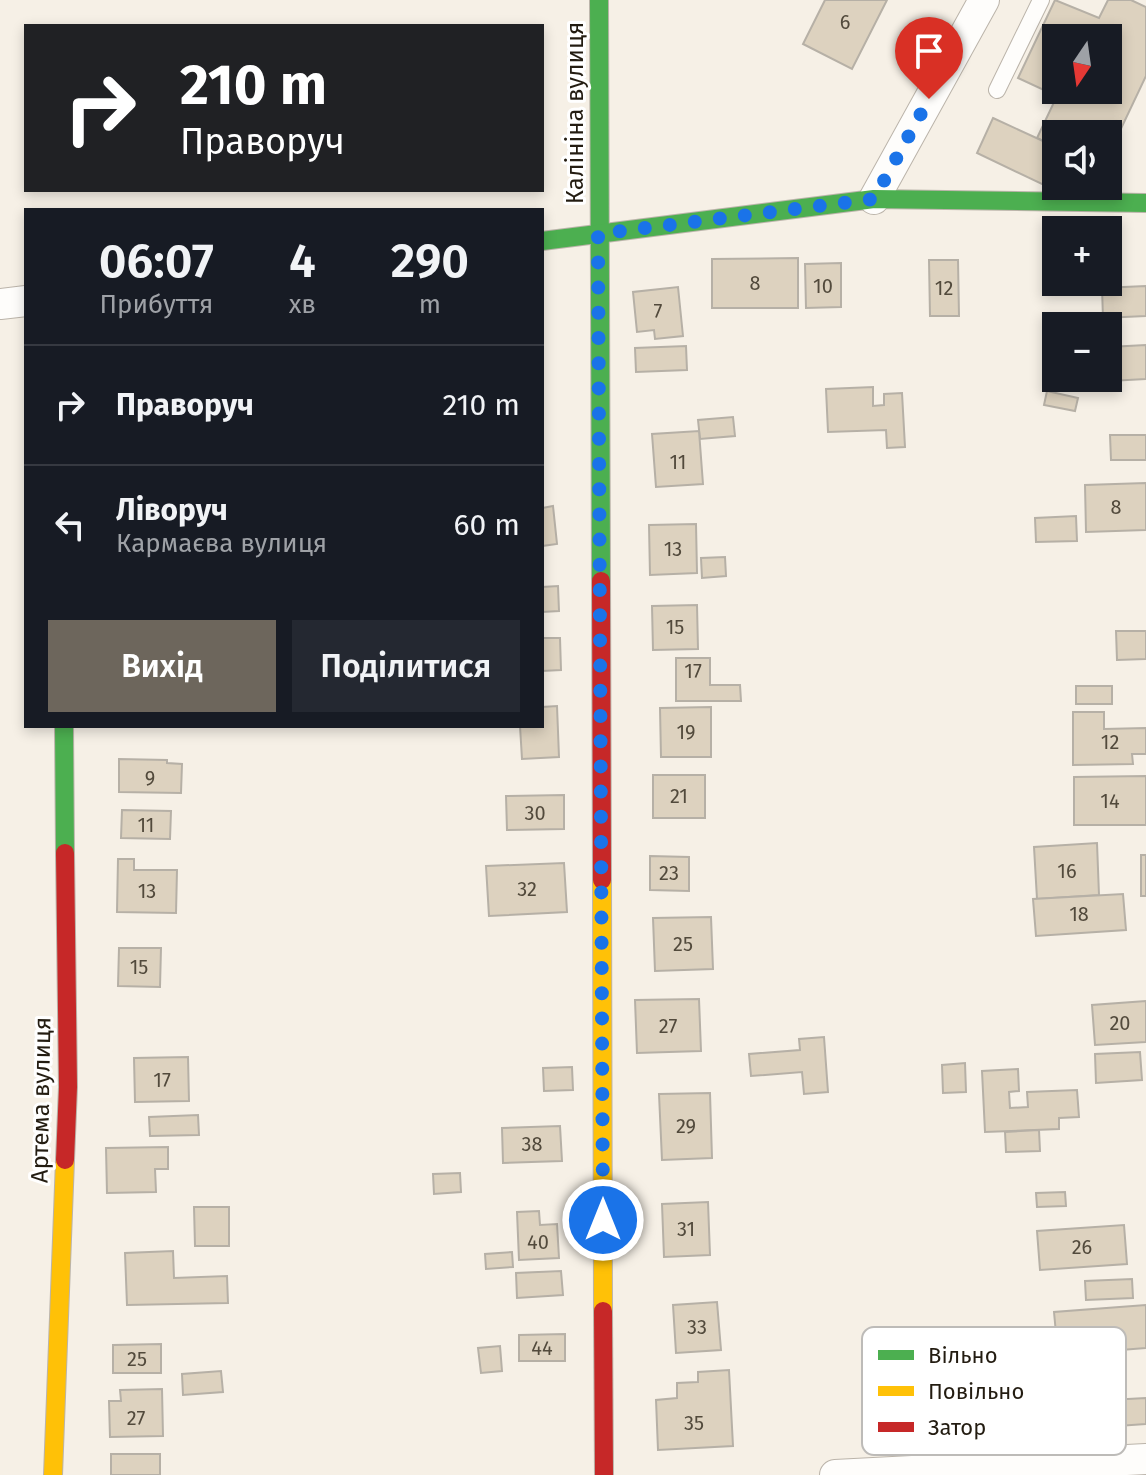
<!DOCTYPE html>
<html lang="uk">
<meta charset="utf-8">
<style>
body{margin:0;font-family:"Fira Sans",sans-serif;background:#242831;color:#f1f3f6;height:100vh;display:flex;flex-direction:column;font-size:30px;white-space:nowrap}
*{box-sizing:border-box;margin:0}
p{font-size:26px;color:#9ea1a6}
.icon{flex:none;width:44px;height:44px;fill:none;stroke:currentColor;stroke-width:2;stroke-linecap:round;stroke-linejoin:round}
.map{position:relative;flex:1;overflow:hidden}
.panel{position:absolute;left:24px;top:208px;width:520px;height:520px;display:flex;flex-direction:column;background:#171b24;border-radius:0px;box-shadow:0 4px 12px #0003}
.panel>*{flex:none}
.banner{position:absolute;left:24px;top:24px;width:520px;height:168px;border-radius:0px;box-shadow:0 4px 12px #0003;background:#202124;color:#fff;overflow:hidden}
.needle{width:52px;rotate:193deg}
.fabs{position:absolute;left:1042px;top:24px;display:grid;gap:16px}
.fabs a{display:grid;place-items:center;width:80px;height:80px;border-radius:0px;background:#171b24;box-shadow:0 4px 12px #0003;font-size:40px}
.pin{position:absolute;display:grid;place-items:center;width:68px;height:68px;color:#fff;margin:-82px -34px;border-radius:50% 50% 50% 0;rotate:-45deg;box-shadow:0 0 8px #0007}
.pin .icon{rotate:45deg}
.me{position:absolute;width:88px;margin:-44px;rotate:0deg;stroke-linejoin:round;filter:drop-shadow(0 0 6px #0008)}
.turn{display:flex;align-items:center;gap:28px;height:168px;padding:0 24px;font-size:36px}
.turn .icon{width:104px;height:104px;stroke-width:2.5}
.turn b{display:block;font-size:56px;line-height:68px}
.eta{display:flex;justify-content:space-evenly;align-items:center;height:136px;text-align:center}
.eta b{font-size:48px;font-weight:600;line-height:56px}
.action{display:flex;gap:16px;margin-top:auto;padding:16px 24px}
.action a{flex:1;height:92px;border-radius:0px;background:#6d665c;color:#fff;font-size:32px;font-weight:600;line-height:92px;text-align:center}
.action a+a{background:#242831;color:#f1f3f6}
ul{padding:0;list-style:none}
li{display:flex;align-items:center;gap:24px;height:120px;padding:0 24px;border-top:2px solid #363941}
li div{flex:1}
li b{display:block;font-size:30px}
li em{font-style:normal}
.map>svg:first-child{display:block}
.building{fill:#ddd2bf;stroke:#b6b0a6;stroke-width:2;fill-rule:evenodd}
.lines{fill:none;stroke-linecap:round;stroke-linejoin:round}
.lane-casing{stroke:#bbb4aa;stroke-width:18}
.street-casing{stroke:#bbb4aa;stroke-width:32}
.fast-casing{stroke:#bbb4aa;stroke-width:20}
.slow-casing{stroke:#bbb4aa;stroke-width:20}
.jam-casing{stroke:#bbb4aa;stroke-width:20}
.lane{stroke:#fefdfb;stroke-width:16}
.street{stroke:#fefdfb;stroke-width:30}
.fast{stroke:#4caf50;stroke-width:18}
.slow{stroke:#ffc107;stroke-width:18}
.jam{stroke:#c62828;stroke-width:18}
.route{stroke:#1a73e8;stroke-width:14;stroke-dasharray:0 25.2}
.labels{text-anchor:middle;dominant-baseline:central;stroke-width:6;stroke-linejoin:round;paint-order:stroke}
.number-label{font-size:20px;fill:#524a3c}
.street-label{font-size:24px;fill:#231c11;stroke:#fff}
.key{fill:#fff;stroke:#bdbbb8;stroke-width:2}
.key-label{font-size:22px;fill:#231c11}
</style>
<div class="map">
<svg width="1146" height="1475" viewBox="0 0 1146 1475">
<rect width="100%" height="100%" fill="#f6f0e6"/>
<g class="building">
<path d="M825 0H887L852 69 803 44Z"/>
<path d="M1055 0 1099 18 1108 0H1131L1146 7V76L1108 156V134H1056V147L1037 138 1057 96 1018 78ZM1056 38H1108V90H1056Z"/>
<path d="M993 118 1056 147V158L1044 185 977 153Z"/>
<path d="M798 258V308H712V259Z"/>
<path d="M929 260H958L959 316H930Z"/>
<path d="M841 263V307L806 308 805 264Z"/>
<path d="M1146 286V316L1103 318 1102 288Z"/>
<path d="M678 287 683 336 655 339 654 330 637 332 633 292Z"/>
<path d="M1146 345V379L1110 381 1109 347Z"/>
<path d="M686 346 687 370 636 372 635 348Z"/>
<path d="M873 387V406L884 405V394L902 393 905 447 887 448 886 430 828 432 826 389Z"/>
<path d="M1047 391 1078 398 1075 411 1044 405Z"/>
<path d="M733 417 735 436 700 439 698 420Z"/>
<path d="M699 431 703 484 656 487 652 434Z"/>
<path d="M1110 435H1146V460H1111Z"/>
<path d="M1146 483V530L1086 532 1085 485Z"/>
<path d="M553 506 557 544 542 546V508Z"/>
<path d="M1076 516 1077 541 1036 542 1035 518Z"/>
<path d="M696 524 697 573 650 575 649 525Z"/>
<path d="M725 557 726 576 702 578 701 558Z"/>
<path d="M558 586 559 611 542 612V587Z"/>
<path d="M697 605 698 649 653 650 652 606Z"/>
<path d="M1116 631H1146V659L1117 660Z"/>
<path d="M542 638H560L561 670 542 671Z"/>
<path d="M676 658H710V685H740L741 701H676Z"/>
<rect x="1076" y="686" width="36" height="18"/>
<path d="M557 706 559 757 522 759 520 726H542V707Z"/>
<path d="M711 707V757H661L660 708Z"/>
<path d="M1073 712H1104V729L1146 728V754H1132L1133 764 1073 765Z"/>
<path d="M119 759 167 760V763L182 764 181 793 119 792Z"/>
<rect x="653" y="775" width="52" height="43"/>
<path d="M1146 776V825H1074V777Z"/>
<path d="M564 795V829L507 830 506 796Z"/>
<path d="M122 810 171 811 170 839 121 838Z"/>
<path d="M1097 843 1099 895 1037 899 1034 847Z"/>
<rect x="1141" y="855" width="5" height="41"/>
<path d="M650 856 689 857V891L650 890Z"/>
<path d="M118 859H134V870H177L176 913 117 912Z"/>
<path d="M564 863 567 912 489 916 486 866Z"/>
<path d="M1123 894 1126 930 1036 936 1033 899Z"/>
<path d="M711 917 713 969 655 971 653 918Z"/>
<path d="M119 948H161L160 987 118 986Z"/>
<path d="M699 999 701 1051 637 1053 635 1000Z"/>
<path d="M1146 1001V1042L1095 1045 1092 1005Z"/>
<path d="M824 1037 828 1092 804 1094 802 1072 751 1076 749 1054 800 1050 799 1039Z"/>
<path d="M1140 1052 1142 1080 1096 1083 1095 1054Z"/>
<path d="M188 1057 189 1101 135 1102 134 1058Z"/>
<path d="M965 1063 966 1092 943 1093 942 1065Z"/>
<path d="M572 1067 573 1090 544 1091 543 1068Z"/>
<path d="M1018 1069 1019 1091 1009 1092 1010 1108 1028 1107 1027 1092 1077 1090 1079 1117 1059 1118V1129L985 1132 982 1071Z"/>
<path d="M710 1093 712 1158 662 1160 659 1094Z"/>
<path d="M198 1115 199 1135 150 1136 149 1117Z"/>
<path d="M560 1126 562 1161 503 1163 502 1128Z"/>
<path d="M1039 1130 1040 1151 1006 1152 1005 1132Z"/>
<path d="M168 1147V1169H155L156 1192 107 1193 106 1148Z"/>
<path d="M460 1173 461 1192 434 1194 433 1174Z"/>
<path d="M1065 1192 1066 1206 1037 1207 1036 1193Z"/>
<path d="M708 1202 710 1255 664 1257 662 1204Z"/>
<path d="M194 1207H229V1246H195Z"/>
<path d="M539 1211 540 1225 557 1224 559 1258 519 1260 517 1212Z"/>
<path d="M1124 1225 1127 1264 1040 1270 1037 1231Z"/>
<path d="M173 1251 174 1278 227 1276 228 1303 127 1305 125 1253Z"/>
<path d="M512 1252 513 1267 486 1269 485 1254Z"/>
<path d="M561 1271 563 1295 517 1298 516 1273Z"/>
<path d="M1132 1279 1133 1298 1086 1300 1085 1281Z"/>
<path d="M717 1302 721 1350 676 1353 673 1305Z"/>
<path d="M1146 1305V1348L1058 1355 1054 1312Z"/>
<path d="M565 1334V1361H519V1335Z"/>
<path d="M161 1344V1373H113V1345Z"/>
<path d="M500 1346 502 1371 481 1373 478 1348Z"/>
<path d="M729 1370 733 1446 658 1450 656 1400 677 1398V1383L698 1382V1372Z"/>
<path d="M221 1371 223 1392 183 1395 182 1374Z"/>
<path d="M162 1389 163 1436 110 1437 109 1401H121L120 1390Z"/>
<path d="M1146 1398V1424L1075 1429 1073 1402Z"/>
<rect x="111" y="1454" width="49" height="21"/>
</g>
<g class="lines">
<g class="lane-casing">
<path id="lane" d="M997 90 1041 0"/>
</g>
<g class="street-casing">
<g id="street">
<path d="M874 199 984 0"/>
<path d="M0 304 26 301"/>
<path d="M835 1475 1146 1459"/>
</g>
</g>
<g class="fast-casing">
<g id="fast">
<path d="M599 0 601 581"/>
<path d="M542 241 874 199 1146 203"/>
<path d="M64 726 65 853"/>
</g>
</g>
<g class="slow-casing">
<g id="slow">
<path d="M602 880 603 1311"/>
<path d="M53 1475 65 1160"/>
</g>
</g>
<g class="jam-casing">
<g id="jam">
<path d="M601 581 602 880"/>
<path d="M65 1160 68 1087 65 853"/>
<path d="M603 1311 604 1475"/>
</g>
</g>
<use href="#lane" class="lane"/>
<use href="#street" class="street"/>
<use href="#fast" class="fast"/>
<use href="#slow" class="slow"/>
<use href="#jam" class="jam"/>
</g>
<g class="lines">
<path class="route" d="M603 1220 598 234 874 199 929 99"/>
</g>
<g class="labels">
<g class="number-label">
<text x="845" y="22">6</text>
<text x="755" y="283">8</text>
<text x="823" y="286">10</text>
<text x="944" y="288">12</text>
<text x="658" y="311">7</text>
<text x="678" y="462">11</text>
<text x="1116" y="507">8</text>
<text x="673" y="549">13</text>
<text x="675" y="627">15</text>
<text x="693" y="671">17</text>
<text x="686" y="732">19</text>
<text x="1110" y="742">12</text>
<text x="150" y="778">9</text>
<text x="679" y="796">21</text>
<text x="1110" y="801">14</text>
<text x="535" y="813">30</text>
<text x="146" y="825">11</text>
<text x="1067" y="871">16</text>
<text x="669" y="873">23</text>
<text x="527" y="889">32</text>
<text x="147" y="891">13</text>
<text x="1079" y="914">18</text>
<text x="683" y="944">25</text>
<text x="139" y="967">15</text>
<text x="1120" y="1023">20</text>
<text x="668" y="1026">27</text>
<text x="162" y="1080">17</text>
<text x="686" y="1126">29</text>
<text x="532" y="1144">38</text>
<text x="686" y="1229">31</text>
<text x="538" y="1242">40</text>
<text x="1082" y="1247">26</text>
<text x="697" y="1327">33</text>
<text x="542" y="1348">44</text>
<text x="137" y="1359">25</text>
<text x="136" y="1418">27</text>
<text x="694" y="1423">35</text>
</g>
<g class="street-label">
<text transform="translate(575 113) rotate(-90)">Калініна вулиця</text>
<text transform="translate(41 1100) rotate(-89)">Артема вулиця</text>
</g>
</g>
<rect x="862" y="1327" width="264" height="128" rx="12" class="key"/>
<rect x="878" y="1350" width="36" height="10" fill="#4caf50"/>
<rect x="878" y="1386" width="36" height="10" fill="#ffc107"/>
<rect x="878" y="1422" width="36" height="10" fill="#c62828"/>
<g class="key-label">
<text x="928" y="1363">Вільно</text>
<text x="928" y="1399">Повільно</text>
<text x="928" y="1435">Затор</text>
</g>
</svg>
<div class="fabs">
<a><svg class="needle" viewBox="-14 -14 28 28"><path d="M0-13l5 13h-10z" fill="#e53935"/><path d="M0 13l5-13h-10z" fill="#9ea1a6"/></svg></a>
<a><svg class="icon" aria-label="sound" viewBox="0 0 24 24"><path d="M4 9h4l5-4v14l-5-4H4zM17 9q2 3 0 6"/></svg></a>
<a>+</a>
<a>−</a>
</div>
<div class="pin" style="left:929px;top:99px;background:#d93025"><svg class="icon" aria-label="arrive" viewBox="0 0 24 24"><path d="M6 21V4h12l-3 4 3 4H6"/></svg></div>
<svg class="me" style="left:603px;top:1220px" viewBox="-20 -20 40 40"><circle r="17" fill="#1a73e8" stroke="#fff" stroke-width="3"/><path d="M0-11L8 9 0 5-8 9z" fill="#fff"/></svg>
<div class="banner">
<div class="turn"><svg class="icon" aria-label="right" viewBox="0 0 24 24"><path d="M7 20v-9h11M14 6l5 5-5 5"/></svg><div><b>210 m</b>Праворуч</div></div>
</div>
<section class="panel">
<div class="eta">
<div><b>06:07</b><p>Прибуття</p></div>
<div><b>4</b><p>хв</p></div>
<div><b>290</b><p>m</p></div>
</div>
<ul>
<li><svg class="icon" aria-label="right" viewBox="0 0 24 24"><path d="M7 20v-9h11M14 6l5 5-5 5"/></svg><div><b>Праворуч</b></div><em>210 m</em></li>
<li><svg class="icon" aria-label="left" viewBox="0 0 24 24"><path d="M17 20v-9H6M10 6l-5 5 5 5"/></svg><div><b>Ліворуч</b><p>Кармаєва вулиця</p></div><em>60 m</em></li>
</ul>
<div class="action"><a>Вихід</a><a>Поділитися</a></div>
</section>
</div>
